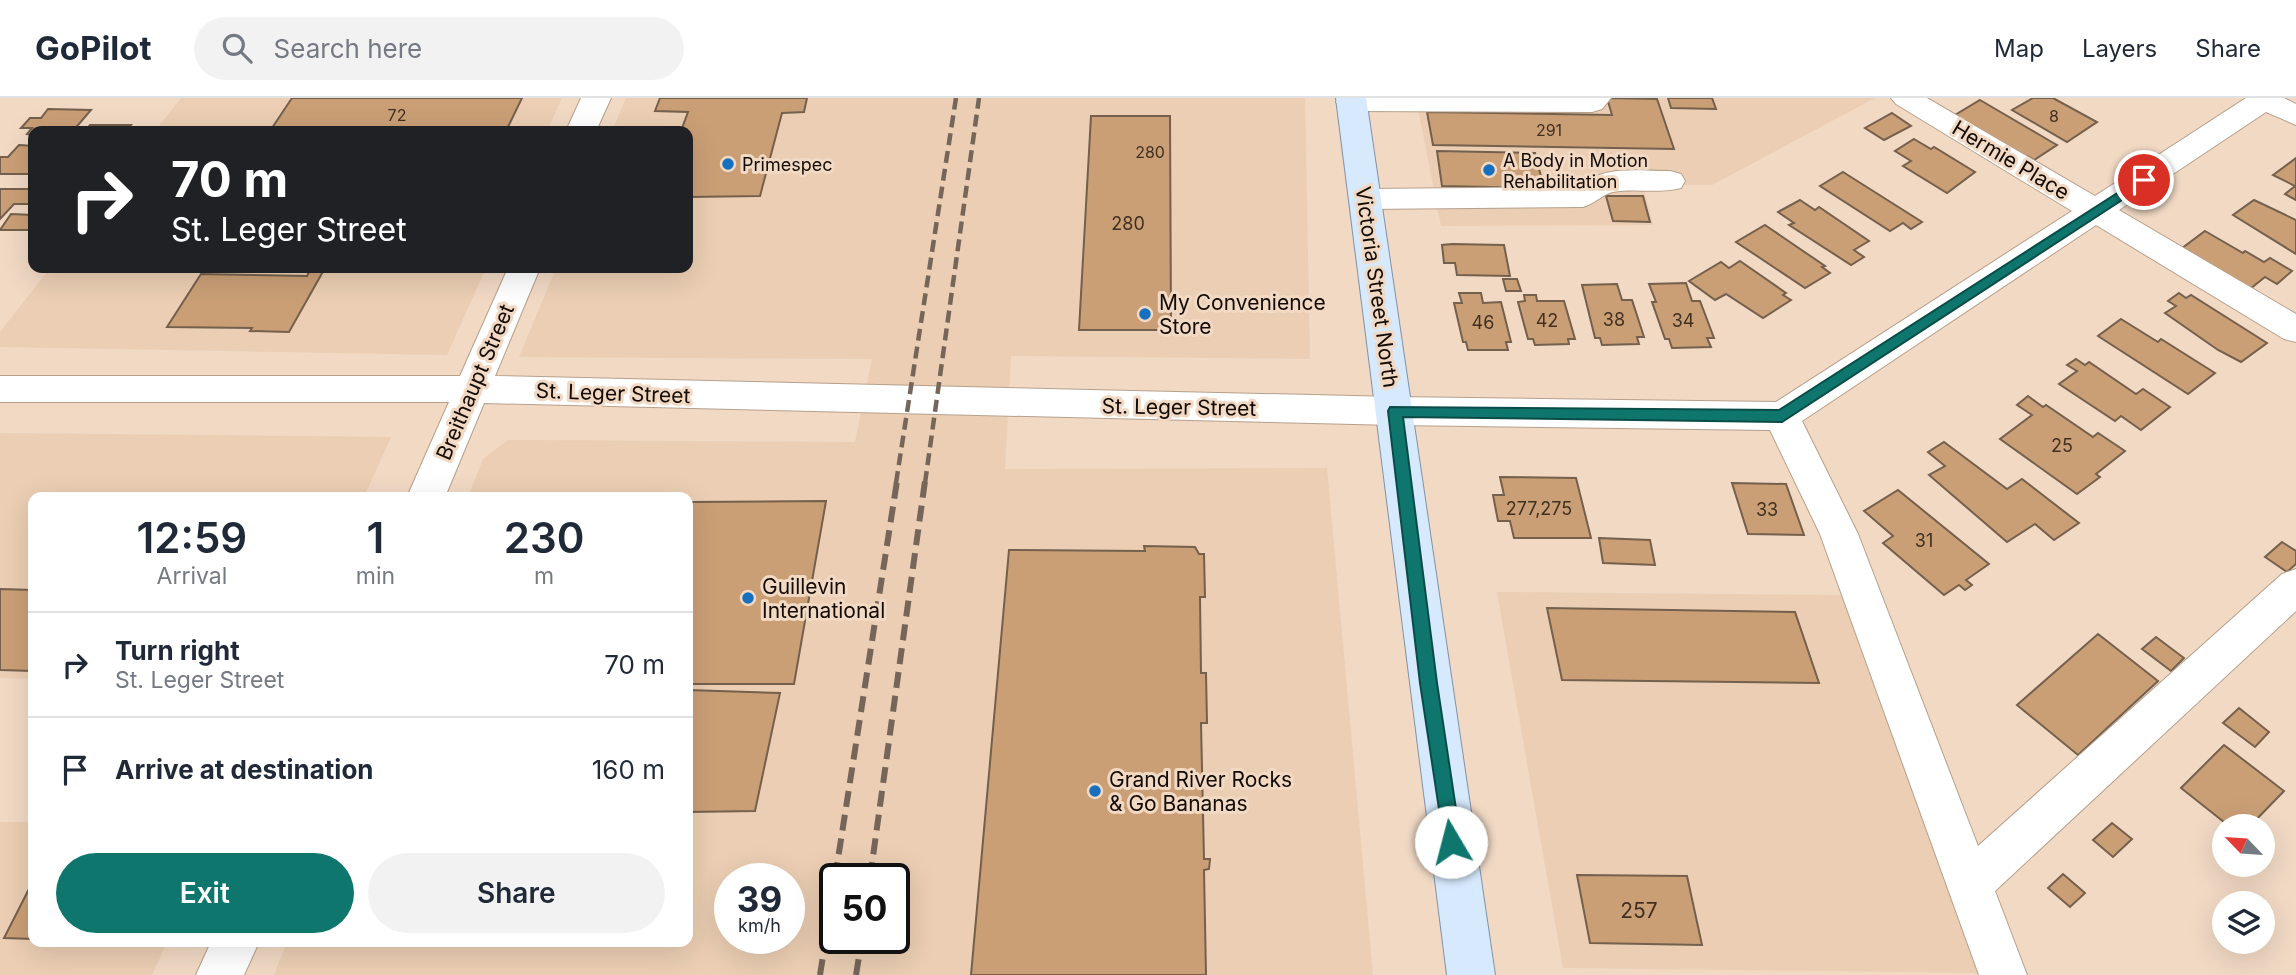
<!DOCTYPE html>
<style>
body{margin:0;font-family:Inter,sans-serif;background:#f2f2f3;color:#1f2937;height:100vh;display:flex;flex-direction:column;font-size:26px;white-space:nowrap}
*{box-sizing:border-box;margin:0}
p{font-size:23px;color:#747a83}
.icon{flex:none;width:38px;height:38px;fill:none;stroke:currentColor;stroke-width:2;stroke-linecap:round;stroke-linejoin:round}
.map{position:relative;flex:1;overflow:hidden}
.drawer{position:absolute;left:28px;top:394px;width:665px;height:455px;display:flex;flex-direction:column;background:#fff;border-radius:14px;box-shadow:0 7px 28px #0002}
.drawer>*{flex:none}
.guide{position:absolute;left:28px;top:28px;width:665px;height:147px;border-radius:14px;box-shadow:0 7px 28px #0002;background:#202124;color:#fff;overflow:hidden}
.needle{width:46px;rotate:295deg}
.buttons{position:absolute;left:2212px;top:716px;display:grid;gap:14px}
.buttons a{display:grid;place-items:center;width:63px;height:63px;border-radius:50%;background:#fff;box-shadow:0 7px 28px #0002;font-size:35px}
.speed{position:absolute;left:714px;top:765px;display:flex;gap:14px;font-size:35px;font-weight:700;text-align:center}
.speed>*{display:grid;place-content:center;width:91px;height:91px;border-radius:50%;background:#fff;box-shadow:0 7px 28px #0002;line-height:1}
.speed small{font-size:18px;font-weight:400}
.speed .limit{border:4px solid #111;border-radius:10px;background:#fff;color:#111}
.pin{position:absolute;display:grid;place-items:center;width:60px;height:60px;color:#fff;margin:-30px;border:4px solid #fff;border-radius:50%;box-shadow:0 2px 7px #0007}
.me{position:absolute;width:77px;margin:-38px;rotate:352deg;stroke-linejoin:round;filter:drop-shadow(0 0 5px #0008)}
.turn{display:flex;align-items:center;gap:24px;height:147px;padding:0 28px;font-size:32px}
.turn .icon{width:91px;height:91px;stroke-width:2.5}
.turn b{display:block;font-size:49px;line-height:60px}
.eta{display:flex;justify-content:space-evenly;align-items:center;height:119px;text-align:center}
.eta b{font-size:42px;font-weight:600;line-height:49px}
.cta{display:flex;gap:14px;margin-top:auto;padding:14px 28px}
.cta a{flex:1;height:80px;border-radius:42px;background:#0f766e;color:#fff;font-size:28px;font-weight:600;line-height:80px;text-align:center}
.cta a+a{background:#f2f2f3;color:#1f2937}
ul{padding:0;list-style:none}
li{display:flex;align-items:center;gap:21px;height:105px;padding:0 28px;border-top:2px solid #e0e1e3}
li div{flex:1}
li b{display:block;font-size:26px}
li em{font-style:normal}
header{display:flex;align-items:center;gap:42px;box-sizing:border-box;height:98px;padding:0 35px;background:#fff;border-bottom:2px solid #e0e1e3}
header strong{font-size:33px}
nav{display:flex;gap:38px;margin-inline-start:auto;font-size:24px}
.search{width:490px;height:63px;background:#f2f2f3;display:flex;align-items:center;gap:18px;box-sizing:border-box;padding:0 24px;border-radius:38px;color:#747a83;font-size:26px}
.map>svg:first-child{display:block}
.built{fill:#ebceb3;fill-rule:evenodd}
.building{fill:#ca9f76;stroke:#74604d;stroke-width:2}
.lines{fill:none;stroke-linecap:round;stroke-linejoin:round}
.minor-casing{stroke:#b6a08c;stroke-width:2}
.major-casing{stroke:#8092a5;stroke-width:2}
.minor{fill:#fff;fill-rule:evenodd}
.major{fill:#d6e9fd;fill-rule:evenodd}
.rail-far1{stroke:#76665a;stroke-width:4.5;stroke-dasharray:12 6;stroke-linecap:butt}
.rail{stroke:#76665a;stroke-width:6;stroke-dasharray:16 8;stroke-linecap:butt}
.route{fill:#0f766e;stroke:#0a4d48;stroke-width:2}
.poi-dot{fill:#1670bd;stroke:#f1d9c4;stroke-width:2.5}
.labels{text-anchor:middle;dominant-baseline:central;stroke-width:6;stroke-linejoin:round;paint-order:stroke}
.far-number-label{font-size:16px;fill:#413021}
.far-poi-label{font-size:18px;fill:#130b05;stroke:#f1d9c4;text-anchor:start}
.number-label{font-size:18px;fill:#413021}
.street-label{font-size:21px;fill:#130b05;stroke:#f1d9c4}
.poi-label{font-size:21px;fill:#130b05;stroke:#f1d9c4;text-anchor:start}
.near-number-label{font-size:21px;fill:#413021}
</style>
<header>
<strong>GoPilot</strong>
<div class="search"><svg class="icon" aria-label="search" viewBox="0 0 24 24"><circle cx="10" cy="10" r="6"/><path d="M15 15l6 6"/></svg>Search here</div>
<nav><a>Map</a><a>Layers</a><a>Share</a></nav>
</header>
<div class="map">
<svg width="2296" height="877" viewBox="0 0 2296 877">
<rect width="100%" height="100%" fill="#f1d9c4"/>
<g class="built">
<path d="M181 0H562L547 33H155Z"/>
<path d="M626 0H1305L1310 261 1011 258 1005 371 1327 370 1373 877H274L287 844H688V399H468L483 361 508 342 855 344 872 261 519 259 556 170H688V33H612ZM730 780H789V840H730ZM835 780H894V840H835Z"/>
<path d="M1416 0H1875L1712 87H1643L1653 127 1441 128Z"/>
<path d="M50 170H486L447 257 0 249V234Z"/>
<path d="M0 335 391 339 364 399H33V581L0 580Z"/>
<path d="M1497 494 1847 497 1986 875 1563 870Z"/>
<path d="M0 724H33V844H167L152 877H0Z"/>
</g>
<g class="building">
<path d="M292 0H522L506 33H270Z"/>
<path d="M660 0H807L804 14 782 15 760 98 688 99V33H681L688 14 655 13Z"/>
<path d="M1607 0 1657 1 1674 51 1433 47 1427 14 1612 17Z"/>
<path d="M1668 0H1712L1716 11 1671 10Z"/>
<path d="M2033 0H2053L2097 24 2067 44 2012 12Z"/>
<path d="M1980 2 2050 43 2057 47 2034 62 2027 58 2023 61 1955 17Z"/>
<path d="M48 11 91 12 73 33H33V37L27 36 32 30H21L30 20H41Z"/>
<path d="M1892 15 1911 28 1884 42 1865 30Z"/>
<path d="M1091 18H1170L1171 232H1079Z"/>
<path d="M90 27H131L126 33H85Z"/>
<path d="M1914 41 1931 51 1934 49 1975 74 1947 95 1903 68 1911 63 1895 53Z"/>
<path d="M19 47 33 48V76H0V59H8Z"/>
<path d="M1437 53 1535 55 1544 90 1442 88Z"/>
<path d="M2296 60V102L2285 96 2295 88 2273 77Z"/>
<path d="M1843 74 1922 124 1911 131 1903 125 1890 133 1820 88Z"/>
<path d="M0 91H33V103L30 106H14L0 121Z"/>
<path d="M1606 98H1643L1650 124 1613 123Z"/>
<path d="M1800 102 1815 112 1819 109 1869 143 1854 152 1864 159 1851 167 1789 127 1794 125 1778 114Z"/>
<path d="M2254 102 2296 122V156L2233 117Z"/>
<path d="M11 116 33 117V132H0Z"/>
<path d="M1765 127 1825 168 1822 169 1830 175 1805 190 1736 144Z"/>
<path d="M2205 133 2243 155 2245 153 2264 164 2270 160 2292 173 2277 186 2265 179 2250 191 2181 151Z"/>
<path d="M1452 146 1504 147 1510 178 1457 177 1455 165H1444L1442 147Z"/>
<path d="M1740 163 1786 195 1783 197 1791 202 1763 220 1726 196 1715 202 1689 183 1721 164 1729 170Z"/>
<path d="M311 170H325L289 234 250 233 252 230 167 229 201 176 307 178Z"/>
<path d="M1503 181H1517L1521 193H1506Z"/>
<path d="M1686 185 1692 203H1700L1714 240H1707L1711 249 1672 250 1669 241H1665L1652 204H1656L1649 186Z"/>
<path d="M1617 186 1622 202H1632L1644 239H1637L1639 246 1602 247 1600 240H1595L1582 187Z"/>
<path d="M1459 195H1481L1483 205 1501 204 1511 244H1506L1508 252H1468L1466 244H1463L1454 205H1462Z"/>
<path d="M2179 195 2186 200 2191 197 2267 245 2241 264 2218 252 2165 215 2176 208 2168 203Z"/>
<path d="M1524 197H1536L1537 203H1564L1575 241H1568L1569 246 1535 247 1533 241H1528L1518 204 1525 203Z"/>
<path d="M2121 221 2158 244 2161 241 2215 275 2188 296 2098 238Z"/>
<path d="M2076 261 2085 267 2089 264 2136 296 2143 291 2170 309 2141 332 2121 318 2115 323 2059 286 2077 273 2067 267Z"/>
<path d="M2028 298 2043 309 2046 307 2093 339 2098 335 2125 353 2096 376 2100 379 2077 396 2000 341 2032 317 2017 307Z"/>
<path d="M1944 344 2007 391 2022 381 2079 425 2054 442 2035 426 2007 444 1929 377 1945 368 1928 354Z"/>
<path d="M1500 379 1576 380 1591 440H1514L1510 423H1498L1493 397H1504Z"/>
<path d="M1732 385 1786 386 1804 437 1748 436Z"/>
<path d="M1898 392 1989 466 1966 482 1972 487 1965 492 1959 487 1944 497 1883 445 1893 438 1864 413Z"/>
<path d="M826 403 794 586H688V414L690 404Z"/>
<path d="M1599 440 1650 442 1655 467 1603 465Z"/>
<path d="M2282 444 2296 453V466L2287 474 2265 459Z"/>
<path d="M1144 448 1195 449 1199 456H1204L1205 499H1200L1201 575H1206L1207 625H1201L1204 761H1210L1209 771 1204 772 1206 877H971L1009 452 1145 453Z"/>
<path d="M0 491 33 492V573L0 572Z"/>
<path d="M1547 510 1795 514 1819 585 1562 582Z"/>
<path d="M2098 536 2158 583 2078 657 2017 607Z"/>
<path d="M2156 539 2184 560 2171 573 2142 551Z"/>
<path d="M688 592 780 595 755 713 688 714Z"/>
<path d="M2239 610 2269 634 2255 649 2223 625Z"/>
<path d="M2224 647 2284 693 2250 728H2229L2181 690Z"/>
<path d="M2112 725 2132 741 2113 759 2093 742Z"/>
<path d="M2063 776 2085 795 2070 809 2048 790Z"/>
<path d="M1577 777 1687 778 1702 847 1590 845Z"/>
<path d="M31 787 33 841 4 840Z"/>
</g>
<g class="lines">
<g class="minor-casing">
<g id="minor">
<path d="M581 0H611L596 33H566Z"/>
<path d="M1339 0H1611L1602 11 1592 14 1351 13 1341 10 1336 4Z"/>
<path d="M1891 0H1927L2095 98 2246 0H2284L2296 6V27L2266 14 2119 112 2296 216V244L2284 241 2096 127 1802 323 1858 436 1978 748 2282 476 2296 471V513L1995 793 2027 877H1979L1820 436 1770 332 1395 327 484 305 445 399H407L449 304H0V278H460L508 170H540L495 278 1395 299 1776 304 2072 113 1896 6Z"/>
<path d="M1670 73 1681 76 1685 83 1681 90C1658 96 1635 90 1613 94 1603 96 1594 106 1583 109L1365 111 1354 108 1349 101 1354 94 1365 91 1576 89C1606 67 1634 73 1670 73Z"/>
<path d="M211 844H259L244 877H196Z"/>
</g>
</g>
<g class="major-casing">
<path id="major" d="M1336 0H1366L1495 877H1447Z"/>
</g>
<use href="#minor" class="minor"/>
<use href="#major" class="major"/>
<g class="rail-far1">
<path d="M896 385 956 0"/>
<path d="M925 385 979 0"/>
</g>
<g class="rail">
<path d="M835 780 897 383"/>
<path d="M870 780 925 383"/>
<path d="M820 877 835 782"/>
<path d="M856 877 862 840"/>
</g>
</g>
<path class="route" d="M2144 78 2150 82 2148 85 1782 324 1403 319 1437 585 1461 744 1458 751 1451 753 1445 751 1420 585 1388 313 1390 309 1779 312Z"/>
<g class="poi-dot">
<circle cx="728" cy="66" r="7"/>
<circle cx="1489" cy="72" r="7"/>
<circle cx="1145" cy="216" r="7"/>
<circle cx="748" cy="500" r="7"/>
<circle cx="1095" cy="693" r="7"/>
</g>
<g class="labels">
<g class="far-number-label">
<text x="397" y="17">72</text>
<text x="2054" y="18">8</text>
<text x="1549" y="32">291</text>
<text x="1150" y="54">280</text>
</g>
<g class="far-poi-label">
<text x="1503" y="62">A Body in Motion<tspan x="1503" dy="21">Rehabilitation</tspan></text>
<text x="742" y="66">Primespec</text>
</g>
<g class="number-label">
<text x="1128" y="125">280</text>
<text x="1614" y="221">38</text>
<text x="1547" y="222">42</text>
<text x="1683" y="222">34</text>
<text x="1483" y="224">46</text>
<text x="2062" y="347">25</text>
<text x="1539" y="410">277,275</text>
<text x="1767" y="411">33</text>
<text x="1924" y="442">31</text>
</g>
<g class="street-label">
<text transform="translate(2011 62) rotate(31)">Hermie Place</text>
<text transform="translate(1377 189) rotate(82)">Victoria Street North</text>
<text transform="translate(475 284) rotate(-67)">Breithaupt Street</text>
<text transform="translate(613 295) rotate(2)">St. Leger Street</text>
<text transform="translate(1179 309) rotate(1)">St. Leger Street</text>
</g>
<g class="poi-label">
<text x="1159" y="204">My Convenience<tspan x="1159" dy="24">Store</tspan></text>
<text x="762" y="488">Guillevin<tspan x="762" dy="24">International</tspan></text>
<text x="1109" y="681">Grand River Rocks<tspan x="1109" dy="24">&amp; Go Bananas</tspan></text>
</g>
<g class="near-number-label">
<text x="1639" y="812">257</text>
</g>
</g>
</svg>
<div class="buttons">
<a><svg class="needle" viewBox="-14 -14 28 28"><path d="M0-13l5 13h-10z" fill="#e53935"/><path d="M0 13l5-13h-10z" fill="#747a83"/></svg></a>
<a><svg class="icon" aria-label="layers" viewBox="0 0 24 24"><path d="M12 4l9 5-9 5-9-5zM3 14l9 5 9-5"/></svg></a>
</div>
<div class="speed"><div>39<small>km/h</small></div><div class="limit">50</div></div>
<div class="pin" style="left:2144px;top:82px;background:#d93025"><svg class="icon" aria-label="arrive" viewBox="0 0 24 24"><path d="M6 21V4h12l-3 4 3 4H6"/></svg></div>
<svg class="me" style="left:1451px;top:744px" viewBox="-20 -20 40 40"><circle r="19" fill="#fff"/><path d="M0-13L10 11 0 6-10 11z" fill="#0f766e"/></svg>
<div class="guide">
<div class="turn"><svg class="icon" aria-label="right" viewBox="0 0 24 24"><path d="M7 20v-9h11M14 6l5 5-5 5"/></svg><div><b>70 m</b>St. Leger Street</div></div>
</div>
<section class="drawer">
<div class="eta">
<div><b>12:59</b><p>Arrival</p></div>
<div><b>1</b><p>min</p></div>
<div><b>230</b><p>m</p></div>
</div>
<ul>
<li><svg class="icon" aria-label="right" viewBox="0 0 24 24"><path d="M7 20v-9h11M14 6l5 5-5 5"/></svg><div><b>Turn right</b><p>St. Leger Street</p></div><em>70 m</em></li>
<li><svg class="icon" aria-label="arrive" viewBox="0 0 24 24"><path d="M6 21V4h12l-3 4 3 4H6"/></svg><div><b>Arrive at destination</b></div><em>160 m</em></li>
</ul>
<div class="cta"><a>Exit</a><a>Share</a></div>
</section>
</div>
